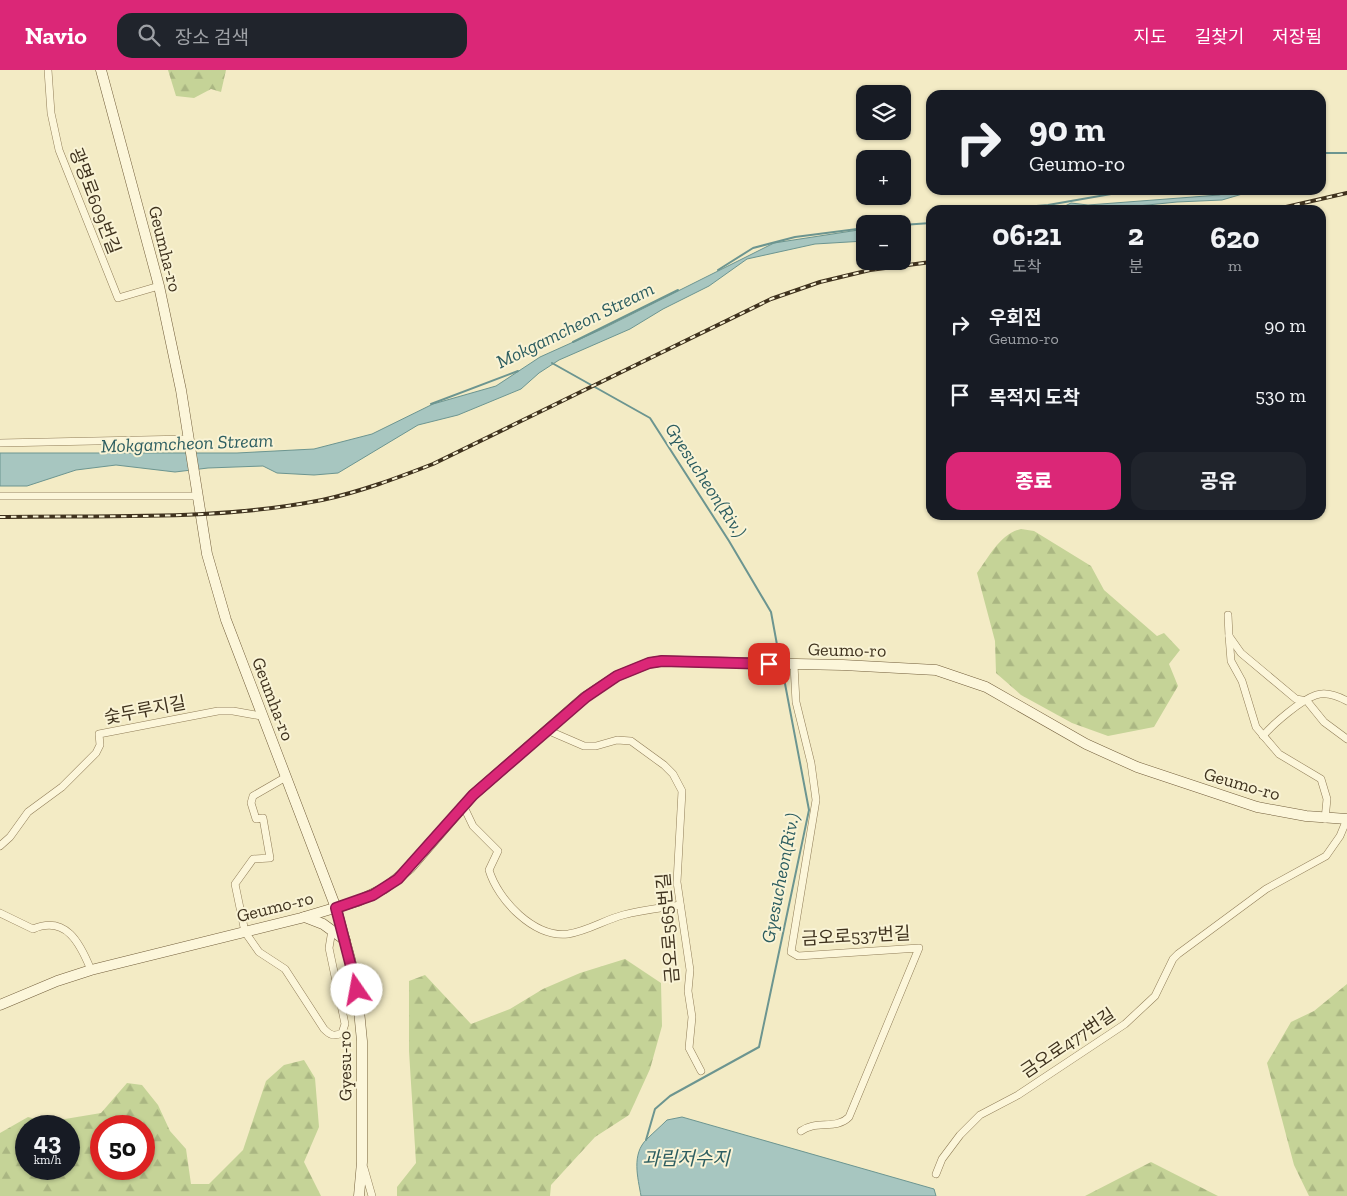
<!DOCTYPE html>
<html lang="ko">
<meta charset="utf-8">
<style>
body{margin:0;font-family:"Zilla Slab","Noto Sans KR",serif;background:#20242c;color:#f1f3f6;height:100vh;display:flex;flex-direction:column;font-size:19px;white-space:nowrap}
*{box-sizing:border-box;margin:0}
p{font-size:16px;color:#9ea1a6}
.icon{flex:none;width:28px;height:28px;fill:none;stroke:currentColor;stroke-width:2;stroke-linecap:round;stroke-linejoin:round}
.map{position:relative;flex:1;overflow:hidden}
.side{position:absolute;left:926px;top:135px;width:400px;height:315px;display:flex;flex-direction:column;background:#171b24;border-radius:15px;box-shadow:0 1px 4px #0004}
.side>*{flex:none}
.guide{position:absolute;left:926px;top:20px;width:400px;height:105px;border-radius:15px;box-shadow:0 1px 4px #0004;background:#171b24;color:#f1f3f6;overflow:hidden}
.tools{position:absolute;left:856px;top:15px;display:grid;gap:10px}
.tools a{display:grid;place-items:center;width:55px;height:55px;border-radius:10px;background:#171b24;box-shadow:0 1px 4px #0004;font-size:25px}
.speed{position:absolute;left:15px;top:1045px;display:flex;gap:10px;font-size:25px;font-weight:700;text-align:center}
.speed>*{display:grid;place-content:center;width:65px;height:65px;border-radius:50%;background:#171b24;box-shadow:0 1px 4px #0004;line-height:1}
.speed small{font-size:12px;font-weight:400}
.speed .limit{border:8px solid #d22;background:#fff;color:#111}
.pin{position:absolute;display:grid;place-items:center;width:42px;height:42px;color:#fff;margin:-21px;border-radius:10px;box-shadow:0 2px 8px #0006}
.me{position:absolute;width:55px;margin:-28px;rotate:348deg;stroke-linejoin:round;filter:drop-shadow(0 0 4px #0008)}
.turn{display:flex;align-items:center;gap:18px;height:105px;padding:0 20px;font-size:22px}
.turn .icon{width:65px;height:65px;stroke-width:2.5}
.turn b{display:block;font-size:35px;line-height:42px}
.eta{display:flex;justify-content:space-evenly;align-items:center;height:85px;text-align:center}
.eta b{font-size:30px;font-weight:800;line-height:35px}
.button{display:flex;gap:10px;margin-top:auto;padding:10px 20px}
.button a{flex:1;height:58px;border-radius:15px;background:#db2777;color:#fff;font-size:20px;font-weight:800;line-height:58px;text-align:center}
.button a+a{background:#20242c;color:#f1f3f6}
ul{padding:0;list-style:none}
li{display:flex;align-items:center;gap:15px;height:70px;padding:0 20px}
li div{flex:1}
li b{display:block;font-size:19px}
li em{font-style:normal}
header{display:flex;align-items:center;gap:30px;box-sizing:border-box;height:70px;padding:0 25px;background:#db2777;color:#fff}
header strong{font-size:24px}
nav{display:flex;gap:28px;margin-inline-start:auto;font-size:18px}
.search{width:350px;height:45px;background:#20242c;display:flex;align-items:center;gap:12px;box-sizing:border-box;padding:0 18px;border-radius:15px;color:#9ea1a6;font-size:19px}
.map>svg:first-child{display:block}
.forest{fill:url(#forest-firs);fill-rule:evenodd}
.water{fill:#a7c6c0;stroke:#6c9590}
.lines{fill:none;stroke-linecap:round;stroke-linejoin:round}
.stream{stroke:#6c9590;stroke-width:2}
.street-casing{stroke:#907d58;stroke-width:8}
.secondary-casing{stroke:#725e3b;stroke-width:11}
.street{stroke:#fcf6da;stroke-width:7}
.secondary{stroke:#fcf6da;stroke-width:10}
.rail-casing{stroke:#3f321e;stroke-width:4}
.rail{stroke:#f9f3d5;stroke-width:2;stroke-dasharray:5.5;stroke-linecap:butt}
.route-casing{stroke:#8e194d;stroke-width:12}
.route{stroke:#db2777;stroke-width:9}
.labels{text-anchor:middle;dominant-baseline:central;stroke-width:4;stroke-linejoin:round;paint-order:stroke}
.street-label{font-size:18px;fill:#3f321e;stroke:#f9f3d5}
.water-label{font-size:19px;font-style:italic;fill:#2c5d60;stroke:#f9f3d5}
</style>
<header>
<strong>Navio</strong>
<div class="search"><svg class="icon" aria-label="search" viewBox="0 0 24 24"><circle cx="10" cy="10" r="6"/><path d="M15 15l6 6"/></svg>장소 검색</div>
<nav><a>지도</a><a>길찾기</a><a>저장됨</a></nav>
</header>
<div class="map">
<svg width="1347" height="1126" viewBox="0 0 1347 1126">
<defs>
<pattern id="forest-firs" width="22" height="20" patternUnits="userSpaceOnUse" patternTransform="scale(1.25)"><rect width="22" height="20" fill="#c5d397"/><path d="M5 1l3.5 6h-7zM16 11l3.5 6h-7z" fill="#aab682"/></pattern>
</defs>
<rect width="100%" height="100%" fill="#f3ebc5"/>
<g class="forest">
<path d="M168 0H226L221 22 211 19 194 28 176 26Z"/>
<path d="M1021 459 1034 461 1091 496 1104 520 1157 566 1164 563 1180 580 1169 594 1178 616 1154 657 1108 666 1072 653 1021 625 996 603 995 571 977 503C989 487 1000 464 1021 459Z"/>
<path d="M625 889 661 913 662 956 650 999 629 1045 595 1067 551 1115 550 1126H397V1117L416 1093 409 981V911L425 905 471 954 510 939 543 919 580 903Z"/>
<path d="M1347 914V1126H1309L1294 1095 1267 993 1291 952 1314 941Z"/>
<path d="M304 990 315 1008 319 1057 304 1092 321 1126H0V1063L28 1047 47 1052 101 1043 127 1013 142 1015 158 1035 170 1061 186 1079 191 1114H209L243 1080 266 1011 284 995ZM69 1056V1099H26V1056ZM144 1056V1099H101V1056Z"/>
<path d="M1151 1092 1218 1126H1085Z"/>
</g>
<g class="water">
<path d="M1237 120H1256L1222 130 1177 132 1098 140H1057L1071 133 1088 135 1219 125Z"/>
<path d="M865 159V171L815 174 747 189 709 216 663 239 630 259 559 290 539 303 521 319 458 345 418 355 338 403 314 405 277 403 263 396 208 398 175 402 116 395 76 400 27 416H0V383H237L314 379 372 364 433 334 496 316 540 287 600 260 774 173Z"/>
<path d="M682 1047 934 1119 936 1126H641C638 1108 631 1084 647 1069 654 1062 660 1057 667 1050Z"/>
</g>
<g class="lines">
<g class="stream">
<path d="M1321 83H1347"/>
<path d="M1146 120H1205"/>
<path d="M989 140 1048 135 1134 120"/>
<path d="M902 155 931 153"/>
<path d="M718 200 753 178 795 167 865 158"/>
<path d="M573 272 678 220"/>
<path d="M552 293 650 348 729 471 771 542 780 591"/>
<path d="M431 334 518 301"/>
<path d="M646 1070 655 1039 670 1026 759 977 809 740 782 598"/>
</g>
<g class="street-casing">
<g id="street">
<path d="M48 0 51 43 59 80 118 228 159 216"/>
<path d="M0 373 188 369"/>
<path d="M0 426H198"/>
<path d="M1228 545 1229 566 1241 583 1296 629 1307 631 1324 652 1347 669"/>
<path d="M1229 566 1231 591 1242 611 1256 657 1279 684 1321 709 1327 729 1325 749"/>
<path d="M794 595 796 632 811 693 816 730 791 882 798 886 919 878 849 1047C837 1060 815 1050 801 1061"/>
<path d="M547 660 584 676H596L617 670 631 671 664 695 673 704 682 721 677 812 690 900 688 921 692 947 689 978 701 1001"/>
<path d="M1263 666C1273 654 1301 630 1316 625 1327 621 1338 626 1347 631"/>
<path d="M286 707 253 726 251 733 256 749 263 748 270 788 253 789 235 814 245 862 259 882 285 899 324 959C330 965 334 967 342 963L345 954 329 878 332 860"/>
<path d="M463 735 473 756 498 781 489 800C498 830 534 868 568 864 588 861 604 850 623 845 641 840 661 838 680 835"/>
<path d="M0 776 10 767 28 742 62 717 96 683 100 675 99 664 218 641H233L261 646"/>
<path d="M0 843 33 859C66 845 80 873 91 900"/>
<path d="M364 1098 372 1126"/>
<path d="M936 1104 942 1089 960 1065 980 1045 1018 1025 1125 954 1155 926 1173 889 1178 884 1266 819 1326 786 1340 766 1347 749"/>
</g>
</g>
<g class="secondary-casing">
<g id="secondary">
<path d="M101 0 159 216 181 320 207 484 226 550 336 838 350 889 357 920 362 971V1092L359 1126"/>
<path d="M305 847 323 854 345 870"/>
<path d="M0 935 57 911 91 900 301 848 358 831 385 818 410 798 473 725 585 627 617 606 649 593 662 591 843 595 936 600 986 617 1086 674 1137 697 1257 737 1306 746 1347 749"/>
</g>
</g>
<use href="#street" class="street"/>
<use href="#secondary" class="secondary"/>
<g class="rail-casing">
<g id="rail">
<path d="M1273 140 1347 123"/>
<path d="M0 447C107 445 217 451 322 430 360 422 397 408 433 394L771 229 820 212 870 200 931 192"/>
</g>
</g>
<use href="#rail" class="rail"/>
</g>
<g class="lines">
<g class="route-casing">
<path id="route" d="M357 920 336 838 373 825 398 809 473 725 586 627 617 606 649 593 662 591 769 594"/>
</g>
<use href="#route" class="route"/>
</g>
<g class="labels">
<g class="street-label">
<text transform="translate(95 131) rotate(69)">광명로609번길</text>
<text transform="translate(165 179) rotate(76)">Geumha-ro</text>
<text transform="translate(847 580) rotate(1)">Geumo-ro</text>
<text transform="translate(273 629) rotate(69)">Geumha-ro</text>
<text transform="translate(145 640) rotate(-11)">숯두루지길</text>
<text transform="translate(1242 714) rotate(16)">Geumo-ro</text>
<text transform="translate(275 837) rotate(-14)">Geumo-ro</text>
<text transform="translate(668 858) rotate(-95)">금오로565번길</text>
<text transform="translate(856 866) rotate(-3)">금오로537번길</text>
<text transform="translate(1068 973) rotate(-34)">금오로477번길</text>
<text transform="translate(345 996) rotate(-91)">Gyesu-ro</text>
</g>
<g class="water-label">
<text transform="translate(575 255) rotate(-26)">Mokgamcheon Stream</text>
<text transform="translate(187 373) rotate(-2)">Mokgamcheon Stream</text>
<text transform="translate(706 410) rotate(57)">Gyesucheon(Riv.)</text>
<text transform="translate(780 808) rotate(-79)">Gyesucheon(Riv.)</text>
<text x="686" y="1088">과림저수지</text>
</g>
</g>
</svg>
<div class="tools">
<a><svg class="icon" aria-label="layers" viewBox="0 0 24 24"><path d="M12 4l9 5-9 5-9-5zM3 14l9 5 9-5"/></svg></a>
<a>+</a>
<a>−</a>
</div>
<div class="speed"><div>43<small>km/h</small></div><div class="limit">50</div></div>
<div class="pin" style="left:769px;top:594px;background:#d93025"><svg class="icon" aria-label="arrive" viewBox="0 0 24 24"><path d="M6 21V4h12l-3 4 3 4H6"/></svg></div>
<svg class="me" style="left:357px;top:920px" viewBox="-20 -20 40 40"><circle r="19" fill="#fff"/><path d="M0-13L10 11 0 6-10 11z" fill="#db2777"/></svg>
<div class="guide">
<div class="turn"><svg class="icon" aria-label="right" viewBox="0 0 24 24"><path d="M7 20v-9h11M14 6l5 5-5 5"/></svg><div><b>90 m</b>Geumo-ro</div></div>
</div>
<section class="side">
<div class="eta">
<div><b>06:21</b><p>도착</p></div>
<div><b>2</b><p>분</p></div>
<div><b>620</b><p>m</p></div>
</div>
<ul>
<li><svg class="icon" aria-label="right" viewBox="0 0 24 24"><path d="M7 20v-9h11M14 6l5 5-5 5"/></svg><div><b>우회전</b><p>Geumo-ro</p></div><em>90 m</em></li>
<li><svg class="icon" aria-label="arrive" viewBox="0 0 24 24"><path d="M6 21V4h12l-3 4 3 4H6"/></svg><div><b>목적지 도착</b></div><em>530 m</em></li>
</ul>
<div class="button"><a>종료</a><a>공유</a></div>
</section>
</div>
